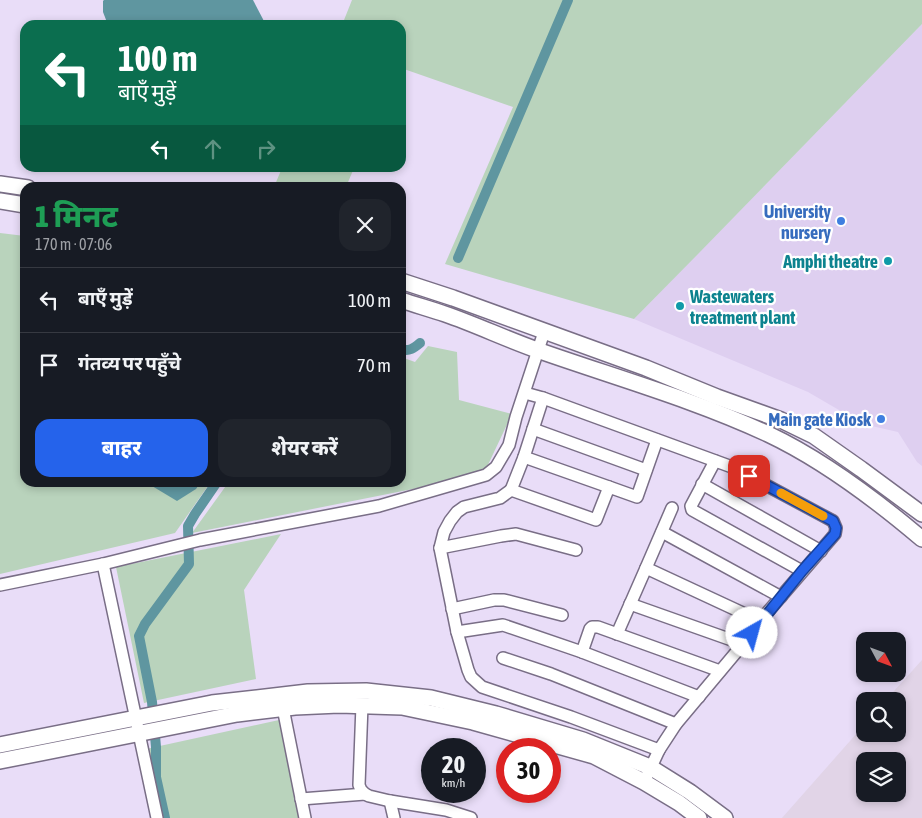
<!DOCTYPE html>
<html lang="hi">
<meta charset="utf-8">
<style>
body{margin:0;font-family:"Asap Condensed","Noto Sans Devanagari",sans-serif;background:#20242c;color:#f1f3f6;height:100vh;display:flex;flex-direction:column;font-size:19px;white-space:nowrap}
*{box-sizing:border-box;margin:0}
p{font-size:16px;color:#9ea1a6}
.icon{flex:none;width:28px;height:28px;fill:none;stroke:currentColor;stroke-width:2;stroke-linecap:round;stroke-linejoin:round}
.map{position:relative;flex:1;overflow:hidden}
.sheet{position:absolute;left:20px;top:182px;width:386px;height:305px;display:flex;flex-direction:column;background:#171b24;border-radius:15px;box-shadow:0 2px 8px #0003}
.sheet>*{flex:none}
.top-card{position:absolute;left:20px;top:20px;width:386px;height:152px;border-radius:15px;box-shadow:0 2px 8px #0003;background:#0b6e4f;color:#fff;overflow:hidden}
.needle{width:32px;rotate:131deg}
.tools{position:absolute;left:856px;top:632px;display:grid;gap:10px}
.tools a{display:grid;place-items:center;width:50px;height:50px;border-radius:10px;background:#171b24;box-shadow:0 2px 8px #0003;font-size:25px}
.speed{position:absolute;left:421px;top:738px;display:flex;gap:10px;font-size:25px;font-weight:700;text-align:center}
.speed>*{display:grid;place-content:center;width:65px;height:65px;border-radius:50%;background:#171b24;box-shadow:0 2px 8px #0003;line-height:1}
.speed small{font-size:12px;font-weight:400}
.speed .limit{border:8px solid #d22;background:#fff;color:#111}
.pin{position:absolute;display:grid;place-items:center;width:42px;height:42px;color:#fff;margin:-21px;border-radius:10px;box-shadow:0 2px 8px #0006}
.me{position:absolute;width:55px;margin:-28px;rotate:38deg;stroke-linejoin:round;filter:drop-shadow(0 0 4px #0008)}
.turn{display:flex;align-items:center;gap:18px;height:105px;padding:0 15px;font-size:22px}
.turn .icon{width:65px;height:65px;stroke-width:2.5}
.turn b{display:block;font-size:35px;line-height:42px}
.lanes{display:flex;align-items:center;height:48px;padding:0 15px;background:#0003;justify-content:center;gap:25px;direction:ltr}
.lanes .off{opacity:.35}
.round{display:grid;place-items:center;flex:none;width:52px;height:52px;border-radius:15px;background:#20242c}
.summary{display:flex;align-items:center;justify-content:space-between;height:85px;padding:0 15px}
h1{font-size:30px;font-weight:800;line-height:38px;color:#1e9e55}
.button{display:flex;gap:10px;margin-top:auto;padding:10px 15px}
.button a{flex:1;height:58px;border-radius:15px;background:#2563eb;color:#fff;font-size:20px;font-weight:800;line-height:58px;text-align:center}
.button a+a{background:#20242c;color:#f1f3f6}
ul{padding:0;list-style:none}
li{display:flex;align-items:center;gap:15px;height:65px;padding:0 15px;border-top:1px solid #363941}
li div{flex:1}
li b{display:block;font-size:19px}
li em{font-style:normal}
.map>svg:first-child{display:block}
.built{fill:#decff0}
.medical{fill:#e1d4e7;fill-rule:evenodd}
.green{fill:#b9d3bc}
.water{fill:#5f96a0}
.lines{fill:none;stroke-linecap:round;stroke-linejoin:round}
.canal{stroke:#5f96a0;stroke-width:10}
.street-casing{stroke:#796e86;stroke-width:14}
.secondary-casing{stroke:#796e86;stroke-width:18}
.street{stroke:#fff;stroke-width:11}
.secondary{stroke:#fff;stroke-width:15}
.route-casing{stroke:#184099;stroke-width:12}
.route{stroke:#2563eb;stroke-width:9}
.slow{stroke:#f59e0b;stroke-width:9}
.shop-dot{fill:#3f7fe0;stroke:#fff;stroke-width:2}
.culture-dot{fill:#0f9aa8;stroke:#fff;stroke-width:2}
.labels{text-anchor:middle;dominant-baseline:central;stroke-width:4.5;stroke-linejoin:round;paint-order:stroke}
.shop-label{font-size:18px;font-weight:bold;fill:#366cbe;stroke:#fff;text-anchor:end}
.culture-label{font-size:18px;font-weight:bold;fill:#0d838f;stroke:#fff;text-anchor:end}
</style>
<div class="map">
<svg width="922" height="818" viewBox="0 0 922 818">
<rect width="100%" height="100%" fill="#e9ddf8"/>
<path class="built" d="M922 24V466L917 462 898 432 863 424 808 392 634 319Z"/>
<path class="medical" d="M922 660V818H782L865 724V734H898V701H885ZM865 761H898V794H865Z"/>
<g class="green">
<path d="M352 0H922V24L699 253 634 319 445 264 513 107 401 68V25H342Z"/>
<path d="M282 168H354L346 187H274Z"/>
<path d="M0 233 25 236V482L210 483 175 533 0 574Z"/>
<path d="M428 346 457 352 459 400 512 414 486 469 433 485 192 533 228 483 401 482V357L415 362Z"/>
<path d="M281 534 244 590 256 679 144 703 116 567Z"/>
<path d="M279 720 299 818H160L146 749Z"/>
</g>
<g class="water">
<path d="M104 0H253L266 25H108L103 12V1Z"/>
<path d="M147 483 200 482V483L196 489 177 501Z"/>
</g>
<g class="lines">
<g class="canal">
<path d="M458 258 568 0"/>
<path d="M401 349C409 352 414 348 420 343"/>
<path d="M165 818 156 777V747L152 702 139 636 145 624 189 564 188 526 195 514 217 482"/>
</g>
<g class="street-casing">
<g id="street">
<path d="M525 393 543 398 524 457 609 487"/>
<path d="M543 398 732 467 833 521 836 528 835 534 760 621 743 644 676 724 659 750 644 782"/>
<path d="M533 429 646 470"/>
<path d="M524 457 511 490 596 520 609 487 637 497 657 440"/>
<path d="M715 461 691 506 692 510 802 571"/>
<path d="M702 484 821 551"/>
<path d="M511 490 500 498 464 507 457 512 450 521 444 532 440 548 457 632 468 670 471 677 482 687 571 717 659 750"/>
<path d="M662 532 781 597"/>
<path d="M440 548 501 536 516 534 576 550"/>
<path d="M103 564 157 818"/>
<path d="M646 568 672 508"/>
<path d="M0 585 103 564 200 540 379 506 486 475 496 467 509 445 516 417 544 332"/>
<path d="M630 604 743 644"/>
<path d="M452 609 494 600H504L562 615"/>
<path d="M457 632 503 625 582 652"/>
<path d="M617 634 646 568 760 621"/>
<path d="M503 658 551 674 676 724"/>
<path d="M699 697 582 652 590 629 592 627H598L720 671"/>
<path d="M362 705 359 785 361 790 365 794 369 796 390 801 446 810 471 818"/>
<path d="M283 708 305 818"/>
<path d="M301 799 365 794"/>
<path d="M390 801 394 818"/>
</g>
</g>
<g class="secondary-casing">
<g id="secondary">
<path d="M0 184 28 188"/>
<path d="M0 201 25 205"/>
<path d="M401 281 453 298 646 368 717 397 781 420 814 436 861 469 922 514"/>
<path d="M401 300C416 305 430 309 445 314 477 325 508 340 540 351 617 378 695 400 768 434 823 460 876 500 922 539"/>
<path d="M0 745 212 703 308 692 366 691 431 698 496 714 583 740 650 767 690 792 725 818"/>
<path d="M0 761 237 714 295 707 339 705 402 707 473 722 594 756 644 782 679 803 699 818"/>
</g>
</g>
<use href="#street" class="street"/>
<use href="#secondary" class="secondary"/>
</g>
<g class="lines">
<g class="route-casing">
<path id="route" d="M749 476 833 521 836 528 835 534 802 571 752 633"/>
</g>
<use href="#route" class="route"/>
<path class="slow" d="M781 493 823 516"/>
</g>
<g class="shop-dot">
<circle cx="841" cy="221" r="5"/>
<circle cx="881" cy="419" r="5"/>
</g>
<g class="culture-dot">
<circle cx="888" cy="261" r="5"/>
<circle cx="680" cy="306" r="5"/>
</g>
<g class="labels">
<g class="shop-label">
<text x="831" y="211">University<tspan x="831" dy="21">nursery</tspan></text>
<text x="871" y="419">Main gate Kiosk</text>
</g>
<g class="culture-label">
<text x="878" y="261">Amphi theatre</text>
<text x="690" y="296" text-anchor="start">Wastewaters<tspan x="690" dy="21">treatment plant</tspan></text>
</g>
</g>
</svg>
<div class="tools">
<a><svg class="needle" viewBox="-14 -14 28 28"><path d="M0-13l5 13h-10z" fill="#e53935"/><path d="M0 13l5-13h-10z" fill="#9ea1a6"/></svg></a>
<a><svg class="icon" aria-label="search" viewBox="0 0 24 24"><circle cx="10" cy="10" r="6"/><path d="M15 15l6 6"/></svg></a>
<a><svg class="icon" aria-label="layers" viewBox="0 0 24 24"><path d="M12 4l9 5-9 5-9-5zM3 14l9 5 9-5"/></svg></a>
</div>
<div class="speed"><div>20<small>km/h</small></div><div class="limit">30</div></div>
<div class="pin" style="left:749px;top:476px;background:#d93025"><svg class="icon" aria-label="arrive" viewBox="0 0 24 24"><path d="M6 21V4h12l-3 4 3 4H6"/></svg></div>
<svg class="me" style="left:752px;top:633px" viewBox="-20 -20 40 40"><circle r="19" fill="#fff"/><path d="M0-13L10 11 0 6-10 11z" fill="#2563eb"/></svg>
<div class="top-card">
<div class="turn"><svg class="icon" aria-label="left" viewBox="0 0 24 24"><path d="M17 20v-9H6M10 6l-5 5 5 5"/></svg><div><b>100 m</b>बाएँ मुड़ें</div></div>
<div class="lanes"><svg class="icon" aria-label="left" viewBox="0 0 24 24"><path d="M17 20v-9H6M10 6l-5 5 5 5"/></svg><svg class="icon off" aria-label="ahead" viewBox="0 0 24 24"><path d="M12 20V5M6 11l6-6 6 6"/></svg><svg class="icon off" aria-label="right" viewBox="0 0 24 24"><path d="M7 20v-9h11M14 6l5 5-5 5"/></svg></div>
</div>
<section class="sheet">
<div class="summary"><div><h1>1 मिनट</h1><p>170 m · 07:06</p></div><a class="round"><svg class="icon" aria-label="close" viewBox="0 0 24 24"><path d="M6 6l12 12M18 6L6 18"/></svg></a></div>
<ul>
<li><svg class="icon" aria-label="left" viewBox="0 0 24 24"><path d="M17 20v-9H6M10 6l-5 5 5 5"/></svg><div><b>बाएँ मुड़ें</b></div><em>100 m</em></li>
<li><svg class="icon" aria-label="arrive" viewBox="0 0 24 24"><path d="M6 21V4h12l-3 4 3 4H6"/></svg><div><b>गंतव्य पर पहुँचे</b></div><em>70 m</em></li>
</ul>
<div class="button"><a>बाहर</a><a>शेयर करें</a></div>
</section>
</div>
